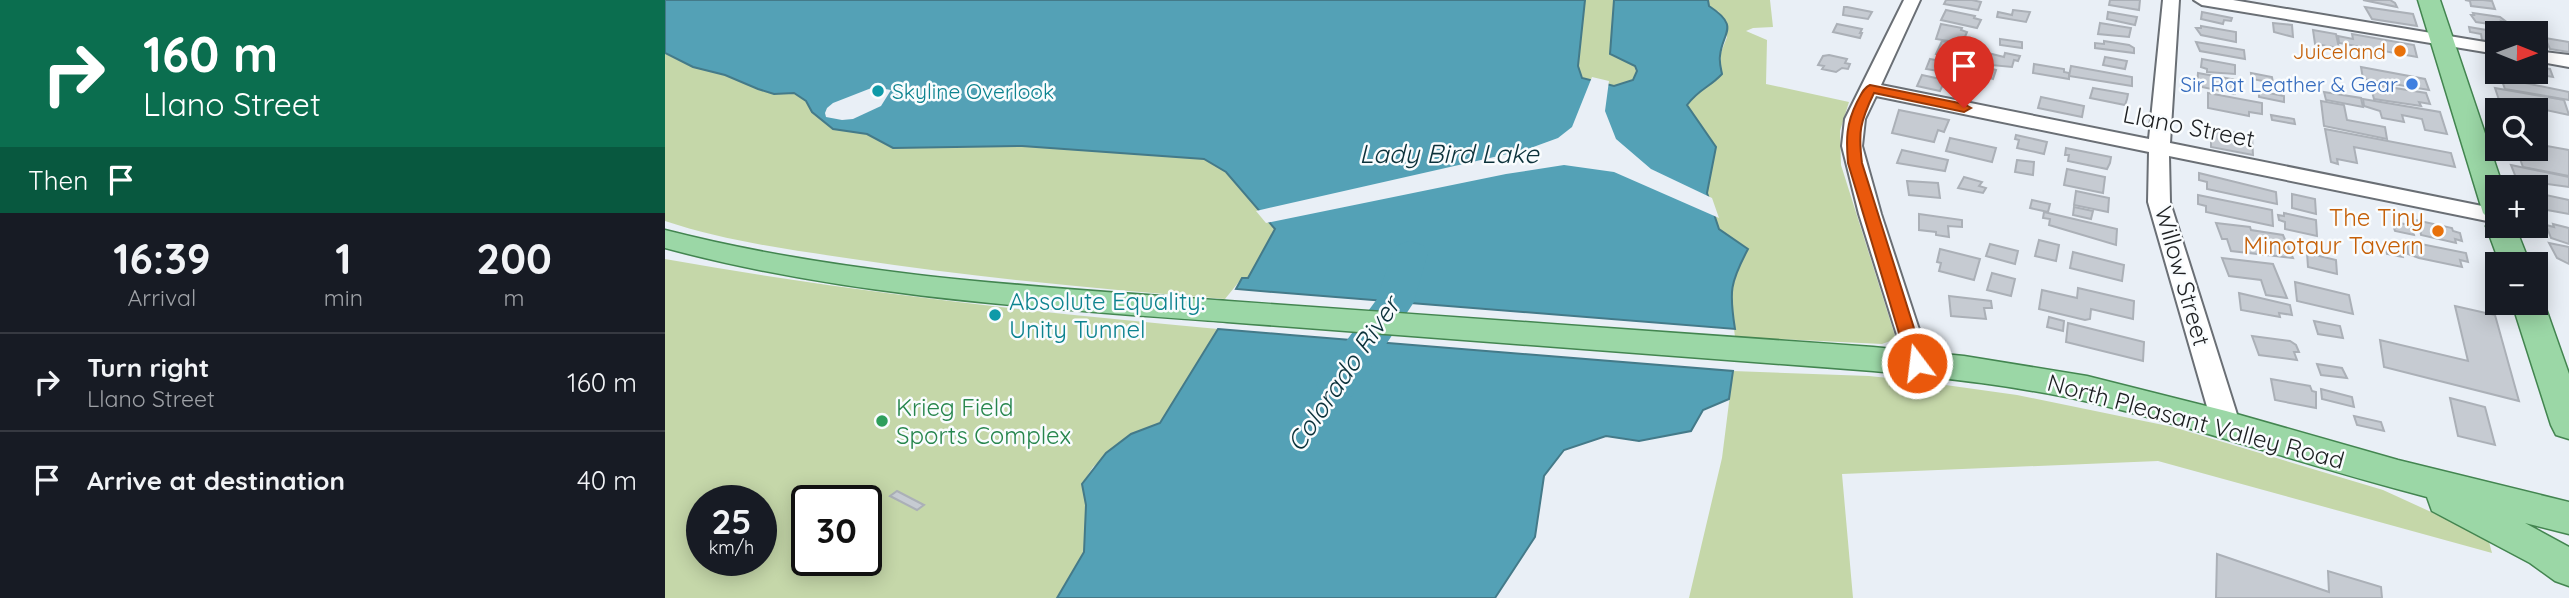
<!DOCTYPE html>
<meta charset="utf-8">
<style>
body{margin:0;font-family:Quicksand,sans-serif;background:#242831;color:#f1f3f6;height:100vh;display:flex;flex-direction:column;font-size:26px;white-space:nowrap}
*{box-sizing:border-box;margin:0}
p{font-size:23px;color:#9ea1a6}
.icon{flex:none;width:38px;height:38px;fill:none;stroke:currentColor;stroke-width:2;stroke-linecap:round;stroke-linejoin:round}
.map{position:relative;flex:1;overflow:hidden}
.side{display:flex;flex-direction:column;background:#171b24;width:665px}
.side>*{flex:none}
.guide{background:#0b6e4f;color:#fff;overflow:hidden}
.needle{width:46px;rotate:91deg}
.buttons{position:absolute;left:1820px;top:21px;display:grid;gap:14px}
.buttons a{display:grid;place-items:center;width:63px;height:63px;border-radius:0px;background:#171b24;box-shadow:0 4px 18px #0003;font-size:35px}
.speed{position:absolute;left:21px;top:485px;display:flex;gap:14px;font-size:35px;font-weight:700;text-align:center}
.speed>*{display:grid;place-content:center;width:91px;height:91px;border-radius:50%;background:#171b24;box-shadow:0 4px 18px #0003;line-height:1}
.speed small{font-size:18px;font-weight:400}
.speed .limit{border:4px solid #111;border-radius:10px;background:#fff;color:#111}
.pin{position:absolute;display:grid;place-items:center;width:60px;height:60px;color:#fff;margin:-72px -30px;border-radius:50% 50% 50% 0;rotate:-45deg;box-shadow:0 0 7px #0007}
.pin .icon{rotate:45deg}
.me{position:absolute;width:77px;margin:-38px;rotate:345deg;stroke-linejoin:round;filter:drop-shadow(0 0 5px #0008)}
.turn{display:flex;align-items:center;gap:24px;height:147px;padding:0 28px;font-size:32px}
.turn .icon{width:91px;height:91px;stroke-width:2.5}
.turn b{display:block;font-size:49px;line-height:60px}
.then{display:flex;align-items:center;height:66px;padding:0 28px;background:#0003;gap:14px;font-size:26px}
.eta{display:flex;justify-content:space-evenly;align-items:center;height:119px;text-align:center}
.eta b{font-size:42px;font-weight:800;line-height:49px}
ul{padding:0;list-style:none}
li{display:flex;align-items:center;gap:21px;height:98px;padding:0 28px;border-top:2px solid #363941}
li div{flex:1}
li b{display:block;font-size:26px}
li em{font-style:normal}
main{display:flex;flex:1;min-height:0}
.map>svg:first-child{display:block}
.green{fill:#c5d7a9;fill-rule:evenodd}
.water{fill:#54a1b6;stroke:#447a89;stroke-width:2}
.pier{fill:#e9eff6}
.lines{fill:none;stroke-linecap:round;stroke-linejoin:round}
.river{fill:#54a1b6;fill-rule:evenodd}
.building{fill:#c6cbd2;stroke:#abb0b7;stroke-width:2}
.minor-casing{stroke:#6a6f75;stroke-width:4}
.major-casing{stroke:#438550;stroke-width:3}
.minor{fill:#fff;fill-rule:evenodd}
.major{fill:#9bd7a6;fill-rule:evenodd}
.route{fill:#ea580c;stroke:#983908;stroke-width:2}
.food-dot{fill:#e8710a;stroke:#f9fcfe;stroke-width:2.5}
.shop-dot{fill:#3f7fe0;stroke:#f9fcfe;stroke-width:2.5}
.culture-dot{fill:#0f9aa8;stroke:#f9fcfe;stroke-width:2.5}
.leisure-dot{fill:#2e9e5b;stroke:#f9fcfe;stroke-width:2.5}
.labels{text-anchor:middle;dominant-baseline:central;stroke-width:5;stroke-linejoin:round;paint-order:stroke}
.far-food-label{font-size:21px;fill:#c56008;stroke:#f9fcfe;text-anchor:end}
.far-shop-label{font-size:21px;fill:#366cbe;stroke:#f9fcfe;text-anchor:end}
.far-culture-label{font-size:21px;fill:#0d838f;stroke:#f9fcfe;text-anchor:start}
.street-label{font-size:24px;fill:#1d1f21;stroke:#f9fcfe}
.food-label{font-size:24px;fill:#c56008;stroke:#f9fcfe;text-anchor:end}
.culture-label{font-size:24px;fill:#0d838f;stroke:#f9fcfe;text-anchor:start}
.leisure-label{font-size:24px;fill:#27864d;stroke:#f9fcfe;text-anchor:start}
.water-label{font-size:26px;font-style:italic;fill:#0b313a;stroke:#f9fcfe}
</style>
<main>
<section class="side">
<div class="guide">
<div class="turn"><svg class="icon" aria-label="right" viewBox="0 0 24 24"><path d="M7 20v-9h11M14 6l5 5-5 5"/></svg><div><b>160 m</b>Llano Street</div></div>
<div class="then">Then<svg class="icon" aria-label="arrive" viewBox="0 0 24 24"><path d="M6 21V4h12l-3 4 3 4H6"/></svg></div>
</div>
<div class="eta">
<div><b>16:39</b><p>Arrival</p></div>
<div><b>1</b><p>min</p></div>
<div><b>200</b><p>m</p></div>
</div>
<ul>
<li><svg class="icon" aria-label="right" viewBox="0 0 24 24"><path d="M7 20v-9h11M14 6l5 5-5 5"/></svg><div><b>Turn right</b><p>Llano Street</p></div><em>160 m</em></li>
<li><svg class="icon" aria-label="arrive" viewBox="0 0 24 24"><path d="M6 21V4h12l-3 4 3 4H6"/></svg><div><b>Arrive at destination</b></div><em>40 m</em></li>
</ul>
</section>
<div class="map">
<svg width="1904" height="598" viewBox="0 0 1904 598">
<rect width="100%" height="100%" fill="#e9eff6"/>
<g class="green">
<path d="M920 0H949L945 54 970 66 972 71 968 80 949 86 917 78 913 66Z"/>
<path d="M1043 0H1105L1108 27 1088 28 1081 31 1102 40 1101 84 1184 102 1175 131 1176 165 1231 339 1217 344 1070 337 1065 296 1073 269 1083 249 1054 229 1042 193 1047 154 1022 105C1034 88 1044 87 1057 74L1055 55 1062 37 1054 12 1044 6Z"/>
<path d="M0 39 309 140 539 159 561 172 610 229 583 278H577L560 299C436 289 312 278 188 259 126 250 60 241 0 221Z"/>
<path d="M0 259C183 292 368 312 553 329L495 423 466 435 428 467 417 484 421 505 419 552 392 598H0ZM37 500H96V560H37ZM142 500H201V560H142Z"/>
<path d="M1068 371 1204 376 1252 381 1352 395 1508 427 1718 490 1823 538 1827 553 1493 461 1177 474 1188 598H1024L1057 458Z"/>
</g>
<g class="water">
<path d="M0 0H920L913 66 917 78 949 86 968 80 972 71 970 66 945 54 949 0H1043L1044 6C1076 27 1057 32 1055 56 1054 62 1056 69 1057 74 1044 88 1035 88 1022 105L1051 147 1042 193 1054 229 1083 249C1065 283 1064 291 1070 329L571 289 577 278H583L610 229 561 172 539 159 357 146 228 148 202 134 168 129 147 112 141 101 129 93 109 94 93 89 60 75 28 67 0 53Z"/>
<path d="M553 329 625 335 1068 371 1064 399 1038 410 1026 431 974 441 941 436 899 450 879 476 870 537 830 598H392L419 552 421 505 417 484 441 453 466 434 495 423Z"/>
</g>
<g class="pier">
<path d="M927 77 944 81 940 111 951 139 986 169 1047 198 1054 218 949 172 899 165 841 174 601 223 591 211 860 150 893 138 907 127Z"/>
<path d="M209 87 226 90 216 106 188 119 177 120 161 117 160 113 162 108 168 103Z"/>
</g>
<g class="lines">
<path class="river" d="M745 241 758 245 763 253 749 302 687 396 672 400 657 396 651 385 657 374 712 299 727 253 732 245Z"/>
</g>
<g class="building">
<path d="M1281 0H1307L1316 2 1313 10 1279 4Z"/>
<path d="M1445 0H1475L1474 10 1444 5Z"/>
<path d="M1698 0H1725L1730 3 1732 7Z"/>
<path d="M1818 0 1827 1 1830 9 1806 6 1805 1 1800 0Z"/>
<path d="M1179 7H1182L1207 12 1203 19 1178 15Z"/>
<path d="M1700 7 1748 14 1752 26 1707 19Z"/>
<path d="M1281 10 1310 16 1309 18 1316 20 1312 28 1276 20Z"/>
<path d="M1348 10 1365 12 1361 22 1332 17 1333 12 1347 15Z"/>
<path d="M1443 12 1472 17 1470 25 1442 19Z"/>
<path d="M1537 12 1567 18 1566 21 1559 20 1558 24 1536 19Z"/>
<path d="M1808 13 1835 17 1843 23 1836 21 1838 26 1811 22 1806 15H1809Z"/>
<path d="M1435 23 1466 28 1464 37 1433 34Z"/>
<path d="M1608 23 1627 25 1628 37 1609 32Z"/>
<path d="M1172 24 1197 29 1195 33H1197L1195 38 1168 32Z"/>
<path d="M1276 24 1297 28 1296 30 1302 32 1299 39 1310 41 1308 45 1271 39Z"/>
<path d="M1536 26 1571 32V42L1536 35 1531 28H1536Z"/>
<path d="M1804 27 1839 33H1832V43L1817 40 1816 34 1805 32Z"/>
<path d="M1648 30 1671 34 1674 48 1650 44Z"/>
<path d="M1687 34 1749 45 1752 57 1674 43 1673 36 1688 39Z"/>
<path d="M1880 38 1904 42V52L1885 49Z"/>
<path d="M1335 39 1357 42V48L1335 45Z"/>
<path d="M1277 41 1299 46 1298 49 1292 48 1288 58 1271 54Z"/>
<path d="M1439 41 1464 45 1469 48V53L1430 48V43L1439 44Z"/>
<path d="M1531 42 1579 50 1580 59 1535 51Z"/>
<path d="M1323 53 1339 57 1340 53 1355 56 1353 61 1349 60 1347 67 1315 64Z"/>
<path d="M1164 55 1182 59 1180 63 1185 64 1183 69 1177 68 1171 72 1157 69 1159 66 1153 65 1158 56Z"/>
<path d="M1440 57 1462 61 1460 69 1438 65Z"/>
<path d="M1265 59 1304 66 1298 75 1261 69Z"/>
<path d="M1537 59 1570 65V74L1542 72V69L1536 67Z"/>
<path d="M1309 64 1331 70 1328 79 1306 72Z"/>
<path d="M1369 64 1399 69V72L1404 73V79L1368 73Z"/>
<path d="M1406 66 1467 77V86L1404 76Z"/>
<path d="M1696 67 1760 79 1764 90 1698 79Z"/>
<path d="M1871 67 1885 69 1888 77 1859 72H1871Z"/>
<path d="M1533 73 1572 80V91L1570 94 1532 86Z"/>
<path d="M1586 73 1607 77 1608 83 1587 79Z"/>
<path d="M1257 75 1280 80 1275 91 1252 86Z"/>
<path d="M1836 78 1904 92V100L1840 89Z"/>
<path d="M1705 84 1761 93 1765 104 1754 102 1756 106 1709 99Z"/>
<path d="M1428 88 1463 94 1462 99 1460 105 1425 98Z"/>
<path d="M1830 88 1899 100 1904 115 1834 100Z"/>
<path d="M1594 91 1619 96V102L1594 97Z"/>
<path d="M1659 92 1696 98 1698 107 1661 100Z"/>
<path d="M1543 93 1597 103V114L1584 112V116L1543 108Z"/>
<path d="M1376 97 1419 106 1417 117 1373 108Z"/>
<path d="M1698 99 1775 112 1782 134 1760 130 1757 119 1737 115 1739 122 1717 118 1715 111 1699 106Z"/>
<path d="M1656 101 1679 105 1682 120 1720 127 1722 139 1659 126Z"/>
<path d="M1234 110 1284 120 1279 132 1273 130 1269 142 1227 133Z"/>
<path d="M1606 115 1629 119 1630 124 1607 120Z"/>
<path d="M1546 128 1587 136 1588 155 1546 147Z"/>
<path d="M1660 129 1786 153 1790 167 1689 147 1692 163 1672 159 1673 164 1666 162Z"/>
<path d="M1351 135 1382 142 1379 154 1352 148 1354 140 1350 139Z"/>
<path d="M1285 138 1331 148 1327 162 1281 151Z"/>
<path d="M1871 144 1904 150V176L1858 167 1852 151 1863 153 1861 149H1871Z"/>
<path d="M1401 148 1446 157 1445 163 1442 169 1403 161 1404 155H1400Z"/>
<path d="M1237 150 1283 160 1280 171 1232 163Z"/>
<path d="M1352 160 1369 162 1368 175 1350 172Z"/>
<path d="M1846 165 1904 177V187L1852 180Z"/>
<path d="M1402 169 1440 177 1438 193 1399 185Z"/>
<path d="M1534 173 1611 192 1612 204 1542 189V182L1534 180Z"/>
<path d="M1299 177 1317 182 1314 186 1321 188 1318 193 1293 188Z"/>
<path d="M1242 181 1273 183 1275 198 1244 195Z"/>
<path d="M1411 191 1444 198 1443 212 1409 205Z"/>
<path d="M1871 193 1904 200V214L1877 209Z"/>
<path d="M1627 194 1650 199 1651 214 1627 208Z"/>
<path d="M1533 195 1607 210 1608 226 1541 212V206L1533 204Z"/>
<path d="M1367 200 1385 204 1383 212 1365 208Z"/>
<path d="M1409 207 1428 211 1426 219 1408 215Z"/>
<path d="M1379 212 1452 229 1451 245 1384 225 1385 219 1378 218Z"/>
<path d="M1619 213 1651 220 1652 236 1620 229V222L1614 220 1613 215 1619 216Z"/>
<path d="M1254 214 1297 220V227L1283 226 1284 237 1271 235V232L1254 230Z"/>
<path d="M1746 219 1787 228 1788 231 1795 233 1797 241 1790 239 1791 243 1756 235 1755 229 1747 227Z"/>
<path d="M1727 222 1746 225 1749 235 1730 231Z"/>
<path d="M1551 223 1585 227 1586 230 1618 235 1628 258 1566 251 1562 239H1557Z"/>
<path d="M1888 224 1904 228V244L1886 238 1881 225 1889 227Z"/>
<path d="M1374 240 1394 245 1391 261 1370 256Z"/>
<path d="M1741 241 1801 253 1803 262 1795 260 1797 267 1754 258 1743 254Z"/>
<path d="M1884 243 1904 247V264L1892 258Z"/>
<path d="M1325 244 1353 251 1350 264 1321 256Z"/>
<path d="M1721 246 1737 249 1738 257 1722 254Z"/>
<path d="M1275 249 1315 259 1309 280 1274 271 1276 263 1272 262Z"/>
<path d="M1408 252 1459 265 1457 281 1405 268Z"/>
<path d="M1642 253 1671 260 1672 274 1643 267Z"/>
<path d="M1557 258 1608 264 1622 298 1601 295 1596 280 1564 276Z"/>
<path d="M1327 273 1350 279 1346 296 1322 290Z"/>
<path d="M1630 282 1684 295 1688 314 1632 301Z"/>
<path d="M1413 288 1469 301 1468 319 1426 309 1425 319 1420 320 1374 309 1377 290 1412 298Z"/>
<path d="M1574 293 1625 305 1627 315 1614 313 1615 317 1576 310Z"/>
<path d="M1284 296 1326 301 1327 308H1319L1321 319 1286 316Z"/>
<path d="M1790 306 1830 315 1854 401 1719 367 1715 340 1803 361Z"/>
<path d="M1384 317 1399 321 1398 331 1382 327Z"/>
<path d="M1649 321 1675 326 1678 338 1653 334Z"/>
<path d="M1403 323 1479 342 1478 361 1401 342Z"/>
<path d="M1587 336 1625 341 1631 345 1634 352H1629L1632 360 1594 355Z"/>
<path d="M1652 364 1677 368 1682 378 1656 375Z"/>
<path d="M1606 379 1645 386 1647 391 1651 392V408L1610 400Z"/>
<path d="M1656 389 1687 397 1689 407 1657 399Z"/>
<path d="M1785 398 1820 407 1830 445 1793 436Z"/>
<path d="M1689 416 1716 422 1719 431 1692 425Z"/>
<path d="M232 491 259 505 252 510 225 496Z"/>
<path d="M1552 554 1664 592 1663 571 1716 587 1717 598H1551Z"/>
</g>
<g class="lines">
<g class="minor-casing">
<g id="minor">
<path d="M1239 0H1255L1216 85 1484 139 1498 0H1514L1505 143 1832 209V223L1504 156 1505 202 1575 424 1571 431 1561 434 1551 431 1547 424 1483 202 1484 152 1211 96 1200 119 1197 146 1216 214 1265 363 1261 370 1252 372 1243 370 1194 214 1177 146 1180 119Z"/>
<path d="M1529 0H1568L1832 44V54L1537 5Z"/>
<path d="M1871 51 1904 55V67L1871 61Z"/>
</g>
</g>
<g class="major-casing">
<g id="major">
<path d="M1753 0H1775L1838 187H1832V226H1850L1865 264H1835L1821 226 1825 220 1818 213Z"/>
<path d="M0 230C183 277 375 287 563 301 778 316 993 332 1208 347L1299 356 1422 376 1561 411 1733 460 1904 502V534L1860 523 1904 547V586L1890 581 1865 563 1767 511 1762 497C1649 468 1538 429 1424 402 1353 386 1280 378 1208 371 993 355 778 338 562 322 375 308 182 297 0 248Z"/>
<path d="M1871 295 1879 303 1904 374V439L1891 435 1886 425 1847 303H1871Z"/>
</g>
</g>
<use href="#minor" class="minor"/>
<use href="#major" class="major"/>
</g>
<path class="route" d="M1205 85 1299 104 1306 108 1299 112 1209 93C1195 122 1193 132 1197 163L1260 363 1252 369 1243 363 1183 163C1181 139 1181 124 1192 102 1196 95 1198 88 1205 85Z"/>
<g class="food-dot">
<circle cx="1735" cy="51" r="7"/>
<circle cx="1773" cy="231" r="7"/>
</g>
<circle class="shop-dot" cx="1747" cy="84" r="7"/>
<g class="culture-dot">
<circle cx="213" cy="91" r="7"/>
<circle cx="330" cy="315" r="7"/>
</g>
<circle class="leisure-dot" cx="217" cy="421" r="7"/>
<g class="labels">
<g class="far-food-label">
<text x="1721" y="51">Juiceland</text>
</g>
<g class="far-shop-label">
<text x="1733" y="84">Sir Rat Leather &amp; Gear</text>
</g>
<g class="far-culture-label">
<text x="227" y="91">Skyline Overlook</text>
</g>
<g class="street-label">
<text transform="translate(1524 126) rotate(11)">Llano Street</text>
<text transform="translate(1518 276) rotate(74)">Willow Street</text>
<text transform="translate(1531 421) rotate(15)">North Pleasant Valley Road</text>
</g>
<g class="food-label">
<text x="1759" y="217">The Tiny<tspan x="1759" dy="28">Minotaur Tavern</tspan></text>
</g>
<g class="culture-label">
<text x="344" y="301">Absolute Equality:<tspan x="344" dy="28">Unity Tunnel</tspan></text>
</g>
<g class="leisure-label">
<text x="231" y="407">Krieg Field<tspan x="231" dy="28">Sports Complex</tspan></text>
</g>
<g class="water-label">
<text x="784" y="153">Lady Bird Lake</text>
<text transform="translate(678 374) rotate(-56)">Colorado River</text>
</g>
</g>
</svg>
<div class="buttons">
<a><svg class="needle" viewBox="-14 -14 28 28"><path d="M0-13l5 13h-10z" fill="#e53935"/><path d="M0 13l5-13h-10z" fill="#9ea1a6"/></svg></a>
<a><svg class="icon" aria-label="search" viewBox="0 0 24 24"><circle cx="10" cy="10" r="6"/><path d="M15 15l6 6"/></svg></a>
<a>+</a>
<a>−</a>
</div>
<div class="speed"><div>25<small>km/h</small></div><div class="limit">30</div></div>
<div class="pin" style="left:1299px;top:108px;background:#d93025"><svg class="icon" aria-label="arrive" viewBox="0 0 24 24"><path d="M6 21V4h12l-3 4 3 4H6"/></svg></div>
<svg class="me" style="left:1252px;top:363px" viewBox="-20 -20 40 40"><circle r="17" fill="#ea580c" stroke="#fff" stroke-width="3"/><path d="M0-11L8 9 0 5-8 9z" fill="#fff"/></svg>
</div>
</main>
